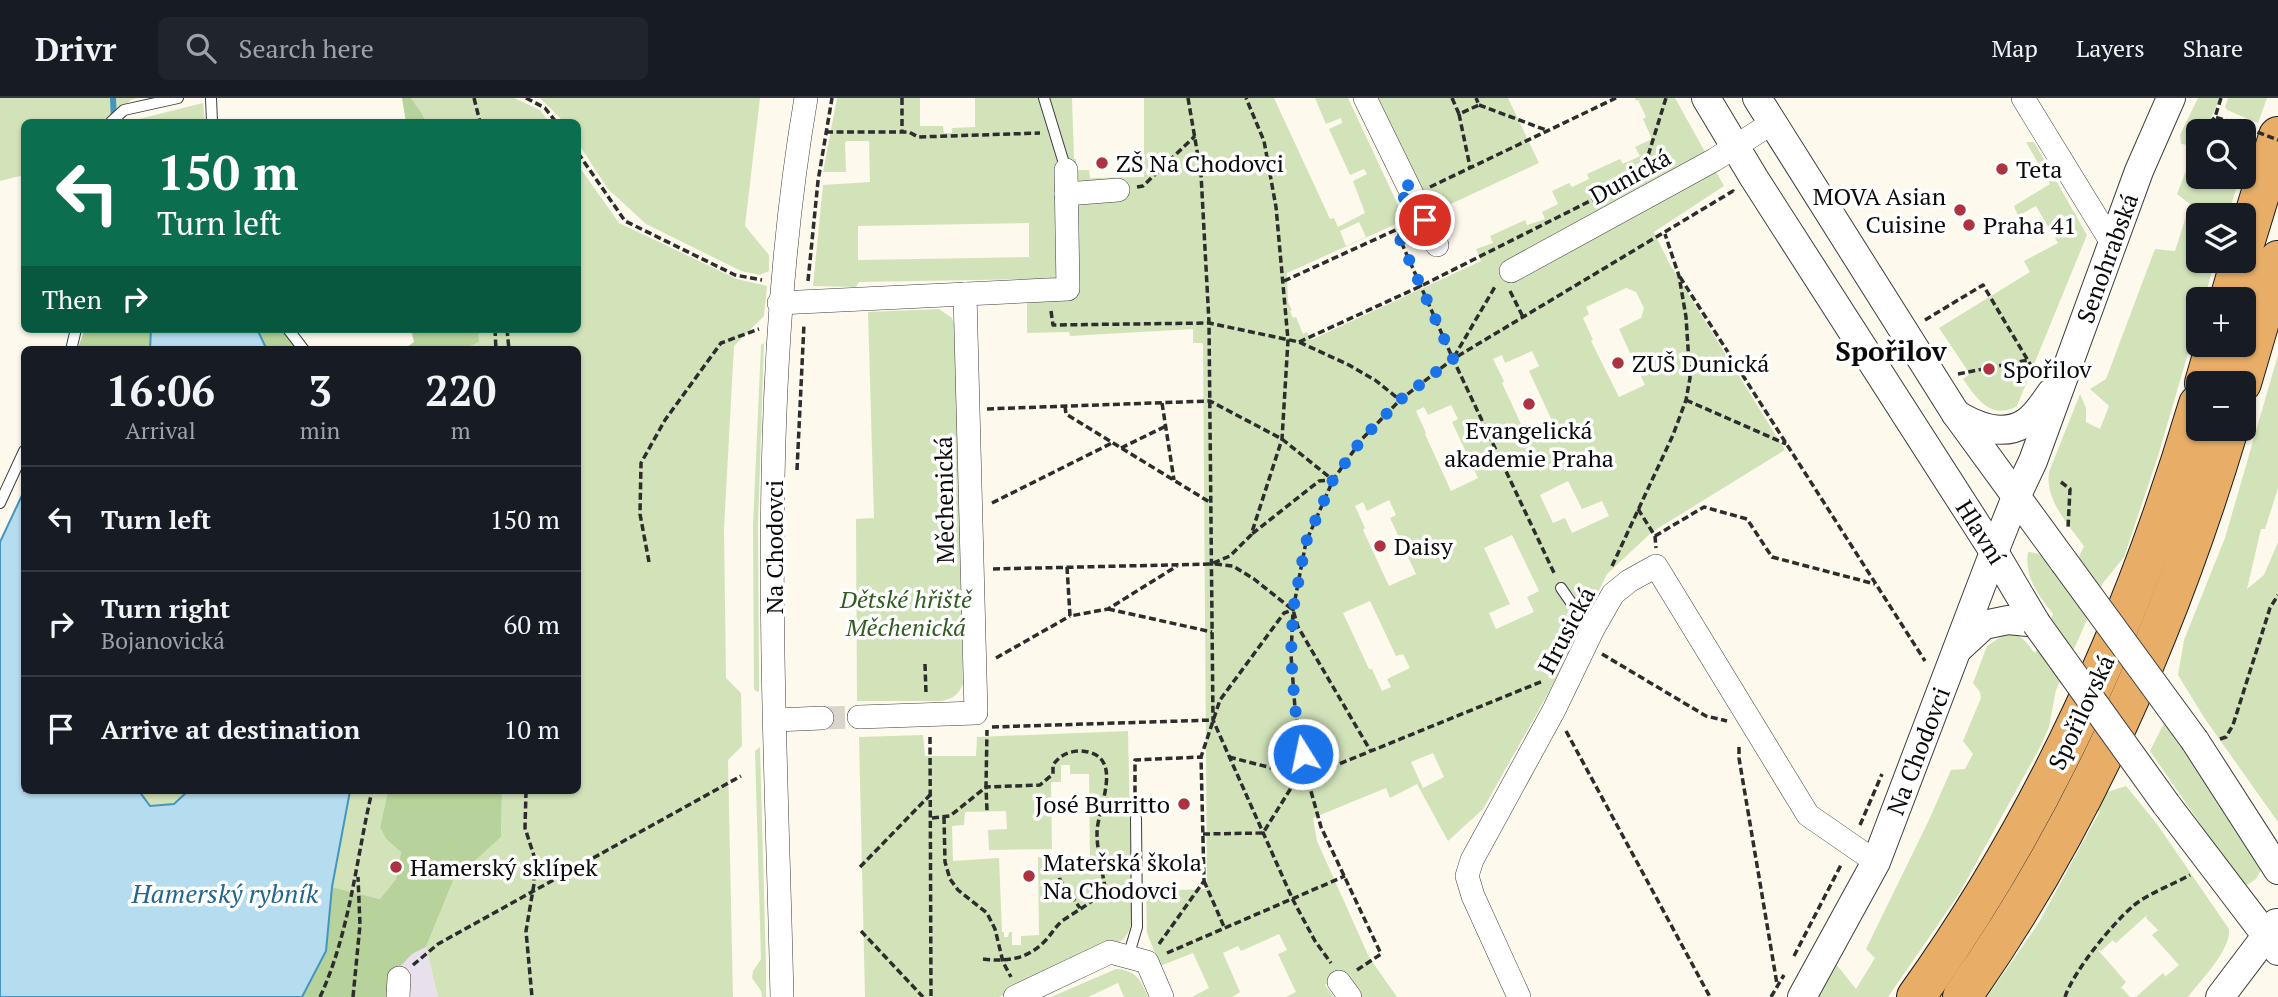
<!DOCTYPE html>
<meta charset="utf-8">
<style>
body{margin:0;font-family:"PT Serif",serif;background:#20242c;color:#f1f3f6;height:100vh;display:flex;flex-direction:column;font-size:26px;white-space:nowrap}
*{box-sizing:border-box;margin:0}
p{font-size:23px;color:#9ea1a6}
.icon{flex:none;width:38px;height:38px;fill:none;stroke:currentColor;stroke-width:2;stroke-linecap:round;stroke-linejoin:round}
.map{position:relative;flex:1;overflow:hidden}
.details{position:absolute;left:21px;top:248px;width:560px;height:448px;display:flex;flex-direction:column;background:#171b24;border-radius:10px;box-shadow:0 2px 5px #0004}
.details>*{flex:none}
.guide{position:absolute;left:21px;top:21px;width:560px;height:214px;border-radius:10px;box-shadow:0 2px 5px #0004;background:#0b6e4f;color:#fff;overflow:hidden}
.fabs{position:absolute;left:2186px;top:21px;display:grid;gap:14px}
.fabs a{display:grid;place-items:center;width:70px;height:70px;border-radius:10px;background:#171b24;box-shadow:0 2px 5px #0004;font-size:35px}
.pin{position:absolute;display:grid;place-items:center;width:60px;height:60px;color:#fff;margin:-30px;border:4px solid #fff;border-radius:50%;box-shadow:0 2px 7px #0007}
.me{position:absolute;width:77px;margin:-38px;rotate:350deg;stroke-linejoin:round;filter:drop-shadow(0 0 5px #0008)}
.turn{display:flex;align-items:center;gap:24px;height:147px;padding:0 21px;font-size:32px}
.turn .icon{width:91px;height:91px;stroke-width:2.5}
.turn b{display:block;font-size:49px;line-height:60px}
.then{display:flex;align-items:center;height:66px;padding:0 21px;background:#0003;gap:14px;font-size:26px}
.eta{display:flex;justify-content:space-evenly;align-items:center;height:119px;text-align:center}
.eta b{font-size:42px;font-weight:800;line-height:49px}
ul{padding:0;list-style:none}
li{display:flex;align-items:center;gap:21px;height:105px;padding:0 21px;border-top:2px solid #363941}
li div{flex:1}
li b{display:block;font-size:26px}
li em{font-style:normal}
header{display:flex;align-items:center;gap:42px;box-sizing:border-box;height:98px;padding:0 35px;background:#171b24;border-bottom:2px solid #363941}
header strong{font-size:33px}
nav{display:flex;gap:38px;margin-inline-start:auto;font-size:24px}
.search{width:490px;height:63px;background:#20242c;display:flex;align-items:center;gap:18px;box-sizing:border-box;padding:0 24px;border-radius:10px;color:#9ea1a6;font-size:26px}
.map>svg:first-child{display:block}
.industrial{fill:#e8e0ea}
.green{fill:#d2e3ba;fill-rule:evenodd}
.forest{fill:#b7d29a}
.water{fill:#b6ddef;stroke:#4595be;stroke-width:2}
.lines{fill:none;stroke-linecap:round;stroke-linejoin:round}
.stream{stroke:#4595be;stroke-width:6}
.minor-tunnel{stroke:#d9d5ca;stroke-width:23;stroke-dasharray:23 11;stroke-linecap:butt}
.service-casing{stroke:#3e3e3e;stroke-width:12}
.minor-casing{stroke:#3e3e3e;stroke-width:24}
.tertiary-casing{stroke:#3e3e3e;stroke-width:30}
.trunk-casing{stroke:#1c1c1c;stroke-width:40}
.path{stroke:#2d2d2d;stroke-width:3.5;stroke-dasharray:7 3.5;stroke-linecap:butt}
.service{stroke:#fff;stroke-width:10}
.minor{stroke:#fff;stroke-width:23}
.tertiary{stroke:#fff;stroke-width:28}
.trunk{stroke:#e8ae68;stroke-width:38}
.tertiary-bridge-casing{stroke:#3e3e3e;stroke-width:30;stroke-linecap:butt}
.path-bridge{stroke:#2d2d2d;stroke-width:3.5;stroke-dasharray:7 3.5;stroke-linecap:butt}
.tertiary-bridge{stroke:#fff;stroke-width:28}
.route{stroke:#1a73e8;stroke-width:12;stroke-dasharray:0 21.6}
.poi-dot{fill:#ac333f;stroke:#fff;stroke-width:2.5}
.labels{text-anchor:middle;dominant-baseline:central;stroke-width:7;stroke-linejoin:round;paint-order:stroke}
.poi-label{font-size:24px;fill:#0b0b0b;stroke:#fff;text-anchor:start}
.street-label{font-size:24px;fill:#0b0b0b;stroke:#fff}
.park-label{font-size:24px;font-style:italic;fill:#325c23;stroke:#fff}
.water-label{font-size:26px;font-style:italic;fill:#23668f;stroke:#fff}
.quarter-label{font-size:28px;font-weight:bold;fill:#0b0b0b;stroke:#fff}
</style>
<header>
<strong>Drivr</strong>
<div class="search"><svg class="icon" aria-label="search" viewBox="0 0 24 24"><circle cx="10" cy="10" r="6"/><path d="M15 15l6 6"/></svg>Search here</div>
<nav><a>Map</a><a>Layers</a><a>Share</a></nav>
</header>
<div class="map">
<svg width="2278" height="899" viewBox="0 0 2278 899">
<rect width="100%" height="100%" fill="#fdf9ec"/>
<path class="industrial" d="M426 849 438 899H394L395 874 412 856Z"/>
<g class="green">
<path d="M0 0H137L131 2 106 24H24V77L0 83Z"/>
<path d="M411 0H514L540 12 549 24H425L423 17Z"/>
<path d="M540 0H760L745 128 769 157V173L760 177 741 173 646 126 608 91 578 45V24H564Z"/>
<path d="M837 0H920V28H943L944 35H952V30L975 29V0H1072L1074 61H1076V72H1089L1090 80 1144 79V0H1274L1330 121 1334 120 1338 129 1365 115 1353 83 1367 76 1364 71 1350 77 1329 31 1342 25 1341 20 1326 26 1315 0H1348L1405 122 1287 175 1288 204 1292 212 1290 213 1293 220 1296 219 1303 236 1307 234 1311 242 1481 163 1476 151 1493 145 1490 138 1525 122 1527 127 1545 121 1542 114 1558 106 1552 93 1569 85 1572 89 1589 81 1587 76 1620 61 1623 66 1640 58 1635 49 1652 41 1643 21 1646 19 1638 2 1636 3 1635 0H1675L1724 88 1654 134 1669 165 1785 352 1652 434 1607 476 1550 592 1483 711 1448 743 1417 686 1390 700 1386 690 1313 720 1317 743 1369 859 1397 899H1362L1343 874 1325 887 1334 899H1286L1296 894 1278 856 1287 852 1279 836 1241 853 1238 848 1223 855 1240 894 1232 899H1192L1209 890 1193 855 1160 868 1147 835 1146 793 1207 791 1203 245H1193V231L1070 238 1069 234 1027 235V181L859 184 856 189 813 188 823 87 870 84 869 43H847L845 45 846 74H823ZM1359 124 1366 139 1346 148 1340 133ZM1029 125V159L858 162V128ZM1626 190 1636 194 1644 210 1641 220 1619 231 1645 287 1619 299 1591 243 1593 242 1583 220 1589 216 1586 209ZM1532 253 1539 268 1529 273 1555 329 1528 341 1502 285 1504 283 1493 261 1502 257 1505 265ZM1451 307 1458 321 1452 324 1478 380 1451 393 1425 336 1426 335 1416 313 1424 309 1428 317ZM1568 383 1582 411 1602 403 1609 418 1572 435 1565 420 1553 425 1540 397ZM1389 402 1396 417 1390 420 1416 476 1389 488 1363 432 1365 430 1355 408 1363 404 1367 413ZM1512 437 1539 493 1527 499 1534 514 1496 531 1489 515 1510 506 1484 450ZM1370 503 1396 558 1403 556 1410 570 1387 581 1391 589 1382 593 1372 571H1369L1343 515ZM1433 655 1444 679 1423 690 1411 664Z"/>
<path d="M1375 0H1508L1539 65 1438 112 1440 118 1427 112Z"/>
<path d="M2198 0H2220L2211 20 2188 47 2181 46 2180 37Z"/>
<path d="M2228 0H2267L2258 25 2227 12 2225 9Z"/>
<path d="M203 5 205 24H127Z"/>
<path d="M2026 44H2034L2087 137 2017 308C1992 323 1976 300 1963 281L1970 276 1939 230 2030 174 2024 163 2058 145 2036 108 2018 118 2014 108 2050 86Z"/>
<path d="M2198 49V79H2240L2228 117H2198V163H2215L2204 201H2198V221L2158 358 2124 459 2103 485 2056 592 2049 629 2039 651 1959 796 1888 899H1816L1836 866 1856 891 1875 860 1866 851 1928 724 1951 672 1965 671 1973 656 1963 643 1981 600 1980 594 1973 585 1987 548 2007 535C2024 537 2025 544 2035 555L2053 516C2039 498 2024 479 2028 454 2047 454 2056 473 2066 487L2084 448C2068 426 2045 402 2049 374L2080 296 2086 310V324L2100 331 2109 308 2090 291 2106 281 2155 151 2175 153 2190 106 2177 96 2194 52Z"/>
<path d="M578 67 619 125 737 181 767 188 764 218 734 248 724 431 726 580 741 595 742 648 728 662 733 899H438L426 849 453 783 501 739 502 693H578V252H462L479 244 478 231H578Z"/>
<path d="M939 211 952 220 955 229 963 586C958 597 954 600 942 603H857L856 421 874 420 868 214Z"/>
<path d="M764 245 758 427 759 593 757 594 754 591 753 427 761 247Z"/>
<path d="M2278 257V390L2265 431H2261L2247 491 2264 477 2278 444V724L2205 621 2178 577 2184 542 2225 440Z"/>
<path d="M2164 625 2235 723 2262 770 2256 781 2247 787 2237 779 2150 653Z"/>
<path d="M1128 633 1132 823 1129 833 1123 842 999 899H865L859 639 923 637 925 658H976L977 639ZM1061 667H1070V676H1089L1090 762 1061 763V759H1038L1039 837 1021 838V847H1012V834H1009L1008 839H1004V834H1002L999 760 953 763 952 728 964 727 965 714 1006 713 1007 731 988 732 989 752 1052 751 1051 684H1061Z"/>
<path d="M760 649 766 868V899H762L761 893 752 880 753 873 761 861 755 653Z"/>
<path d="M2126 688 2157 726 2229 831C2231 852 2201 882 2188 899H2136L2163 875 2167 880 2166 878 2179 867 2152 837 2158 832 2146 820 2147 817 2116 845 2111 841 2112 843 2101 853 2098 852 2126 884 2120 891 2122 890 2130 899H1987L2038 826 2100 713 2094 710 2101 696Z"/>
<path d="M139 693H188L174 706 149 708Z"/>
<path d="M350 693H388L380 729 386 741 401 754 396 781 380 801 332 789Z"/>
<path d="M1116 871C1136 872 1141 882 1148 899H1124L1118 885 1088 899H1051Z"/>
</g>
<g class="forest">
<path d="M402 0H411L423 17 425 24H406Z"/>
<path d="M85 231H151L150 252H77Z"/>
<path d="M257 231H282L296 252H267Z"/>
<path d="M411 231H478L479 244 462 252H403L414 244Z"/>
<path d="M388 693H502L501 739 453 783 426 849 412 856 395 874 394 899H302L326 853 332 789 380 801 396 781 401 754 386 741 380 729Z"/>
</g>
<g class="water">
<path d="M151 231H257L267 252H150Z"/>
<path d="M24 393V693H139L150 708 174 706 188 693H350L332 789 326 853 302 899H0V444Z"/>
</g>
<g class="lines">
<path class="stream" d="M113 0 114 23"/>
<path class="minor-tunnel" d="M822 620 859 619"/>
<g class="service-casing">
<g id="service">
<path d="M211 0 212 24"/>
<path d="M1044 0 1066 72"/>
<path d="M111 24 124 12 178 0"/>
<path d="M288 231 304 252"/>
<path d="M71 252 76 231"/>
<path d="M0 405 24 353"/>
<path d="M1561 490 1586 526 1593 531"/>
<path d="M1128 859 1137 829 1136 720"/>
</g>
</g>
<g class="minor-casing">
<g id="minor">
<path d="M1365 0 1437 147"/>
<path d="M2023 0 2112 145"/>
<path d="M1066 96 1118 92"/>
<path d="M1511 173 1714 62 1772 25"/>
<path d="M779 205 1068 191 1066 72"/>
<path d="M859 619 976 615 965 196"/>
<path d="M776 622 822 620"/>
<path d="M1339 884 1350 899"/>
<path d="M398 899 399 880"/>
<path d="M782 899C775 600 755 297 806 0"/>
<path d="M1015 899 1110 854 1147 864 1162 899"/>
<path d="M1519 899 1473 798 1467 778 1472 762 1554 612 1593 531 1613 496 1629 483 1656 468 1808 717 1876 764"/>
</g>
</g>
<g class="tertiary-casing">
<g id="tertiary">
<path d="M1706 0 1754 80 1994 454 2036 525"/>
<path d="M1757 0 1956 316 2064 464"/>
<path d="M1956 316C1977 329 2003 339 2025 325 2036 318 2044 305 2051 295"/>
<path d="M1958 551 1984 527 2008 522 2036 525"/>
<path d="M2195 643 2278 772"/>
<path d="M2166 706 2278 853"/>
<path d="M1802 899 1876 764 1994 454 2016 399 2033 363 2139 73 2171 0"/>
<path d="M2220 899 2276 825"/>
</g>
</g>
<g class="trunk-casing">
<g id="trunk">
<path d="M2244 149 2278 38"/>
<path d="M2229 201 2240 163"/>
<path d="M2204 285 2215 247"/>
<path d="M2242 285 2278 162"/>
<path d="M1916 899C2045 719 2135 518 2198 306"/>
<path d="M1962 899C2083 728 2169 531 2229 331"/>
</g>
</g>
<g class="path">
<path d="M474 0 480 24"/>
<path d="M526 0 545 10 556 24"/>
<path d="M902 0V33"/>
<path d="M1188 0 1201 76 1209 225 1213 622 1293 802 1315 843 1331 865"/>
<path d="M1452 0 1459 16 1479 7 1476 0"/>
<path d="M2221 0 2215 19 2228 23"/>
<path d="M1479 7 1546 32"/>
<path d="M1459 16 1470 69"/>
<path d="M2203 33 2215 19"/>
<path d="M826 34H909L918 39 1040 35"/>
<path d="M2191 49 2198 40"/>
<path d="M578 55 625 123 735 177 762 182"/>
<path d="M1642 77 1666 0"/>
<path d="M1137 89 1143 88 1195 38"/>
<path d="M1430 89 1616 0"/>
<path d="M1401 124 1399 139 1453 261 1555 477"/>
<path d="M1680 179 1925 563"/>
<path d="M808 183 818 83 832 0"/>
<path d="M1284 183 1400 130"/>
<path d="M1510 193 1523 219"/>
<path d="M1051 213 1053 227 1209 225 1299 244 1349 267 1375 282 1400 302"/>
<path d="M1925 222 1983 187 2036 276"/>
<path d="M495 231 496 252"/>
<path d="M507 231 509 252"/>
<path d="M1299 244 1421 188 1596 100"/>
<path d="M1454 259 1496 187"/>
<path d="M1958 276 2028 262"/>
<path d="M1686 302 1786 346"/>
<path d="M1162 305 1174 382"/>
<path d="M1065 308 1066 316 1211 405"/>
<path d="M987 311 1210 303 1282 341 1333 382 1319 383 1252 436"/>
<path d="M1121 350 1166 328"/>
<path d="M797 372 804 226"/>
<path d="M2061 384 2070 391 2068 430"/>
<path d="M992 405 1112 345"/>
<path d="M1638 411 1655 438 1656 450"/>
<path d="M1655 438 1704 409 1747 421 1772 459 1875 486"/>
<path d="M649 464 640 416 641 365 665 322 721 245 759 231"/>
<path d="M1215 466 1233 468 1254 481 1293 512 1298 529 1370 652"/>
<path d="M1612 468 1673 337 1686 302 1690 280 1686 219 1679 178 1665 136"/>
<path d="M1067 469 1070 518 1108 511 1177 468"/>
<path d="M993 471 1211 466 1230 458 1251 437 1282 341 1288 242 1276 109 1264 43 1246 0"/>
<path d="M1108 511 1212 534"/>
<path d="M1602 556 1706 618 1727 623"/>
<path d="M996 560 1070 518"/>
<path d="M925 566 926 596"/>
<path d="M992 629 1213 622"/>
<path d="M1566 633 1710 899"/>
<path d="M930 639 931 899"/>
<path d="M2220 641 2226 639 2233 627 2270 510 2278 497"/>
<path d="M1739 649V660L1777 886"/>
<path d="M1229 659 1307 679"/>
<path d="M526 693 525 730 534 758V786L526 833 532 899"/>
<path d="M1135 705V662L1201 659"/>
<path d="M944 719 945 764 950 781 958 792 987 815 995 831 1003 864 1011 879"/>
<path d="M932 720 950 718 986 689 987 632"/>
<path d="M1860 727 1882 676"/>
<path d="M1203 736 1263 735 1291 690 1307 679 1543 583"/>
<path d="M1056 759 1060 782 1080 810"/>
<path d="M860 769 931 696"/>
<path d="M1204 783 1225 831"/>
<path d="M861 833 923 899"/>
<path d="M1159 846 1204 783 1201 659 1220 602 1284 515 1293 512"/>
<path d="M1167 855 1345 778"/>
<path d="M1794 858 1842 765"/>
<path d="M983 861C1007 864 1027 861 1044 844 1051 837 1055 829 1062 823 1078 812 1095 804 1105 789 1102 771 1097 753 1097 735 1097 710 1127 656 1081 653 1069 653 1060 657 1053 667V676L1040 687 986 689 987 713"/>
<path d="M413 867 438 846 741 678"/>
<path d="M1357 872 1381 856 1321 729 1307 679 1295 610 1291 557 1293 512 1306 444 1333 382 1362 341 1400 302 1453 261 1733 93 1735 96"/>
<path d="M320 899C350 834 356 762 372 693"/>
<path d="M353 899 360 827 358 779"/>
<path d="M1771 899 1784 877"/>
<path d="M2065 899C2073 874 2112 826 2133 808 2149 795 2172 787 2190 777"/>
</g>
<use href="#service" class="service"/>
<use href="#minor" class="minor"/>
<use href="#tertiary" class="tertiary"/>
<use href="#trunk" class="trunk"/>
<g class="tertiary-bridge-casing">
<g id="tertiary-bridge">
<path d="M2064 464 2195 643"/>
<path d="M2036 525 2166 706"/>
</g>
</g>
<path class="path-bridge" d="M2228 23 2278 42"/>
<use href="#tertiary-bridge" class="tertiary-bridge"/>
</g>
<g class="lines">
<path class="route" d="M1303 656 1295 610 1291 557 1293 512 1306 444 1333 382 1362 341 1400 302 1453 261 1399 139 1406 83 1425 122"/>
</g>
<g class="poi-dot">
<circle cx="1102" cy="65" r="7"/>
<circle cx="2002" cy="71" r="7"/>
<circle cx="1960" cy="112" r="7"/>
<circle cx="1969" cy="127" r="7"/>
<circle cx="1618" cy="265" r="7"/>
<circle cx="1989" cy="271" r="7"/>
<circle cx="1529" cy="306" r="7"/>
<circle cx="1380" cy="448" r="7"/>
<circle cx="1184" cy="706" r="7"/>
<circle cx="396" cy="769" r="7"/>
<circle cx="1029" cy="778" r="7"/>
</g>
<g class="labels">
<g class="poi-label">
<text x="1116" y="65">ZŠ Na Chodovci</text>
<text x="2016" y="71">Teta</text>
<text x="1946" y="98" text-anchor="end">MOVA Asian<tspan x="1946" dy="28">Cuisine</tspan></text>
<text x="1983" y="127">Praha 41</text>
<text x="1632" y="265">ZUŠ Dunická</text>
<text x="2003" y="271">Spořilov</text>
<text x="1529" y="332" text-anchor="middle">Evangelická<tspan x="1529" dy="28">akademie Praha</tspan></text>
<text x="1394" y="448">Daisy</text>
<text x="1170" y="706" text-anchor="end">José Burritto</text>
<text x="1043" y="764">Mateřská škola<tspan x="1043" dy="28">Na Chodovci</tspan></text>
<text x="410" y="769">Hamerský sklípek</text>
</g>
<g class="street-label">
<text transform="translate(1630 78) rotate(-29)">Dunická</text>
<text transform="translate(2107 160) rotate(-70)">Senohrabská</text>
<text transform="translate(944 402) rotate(-91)">Měchenická</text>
<text transform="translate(1981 434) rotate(58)">Hlavní</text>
<text transform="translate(774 449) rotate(-90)">Na Chodovci</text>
<text transform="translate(1566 532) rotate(-62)">Hrusická</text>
<text transform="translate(2081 614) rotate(-65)">Spořilovská</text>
<text transform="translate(1918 653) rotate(-69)">Na Chodovci</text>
</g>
<g class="park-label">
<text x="906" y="501">Dětské hřiště<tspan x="906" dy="28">Měchenická</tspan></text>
</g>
<g class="water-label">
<text x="225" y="795">Hamerský rybník</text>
</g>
<g class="quarter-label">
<text x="1891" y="252">Spořilov</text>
</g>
</g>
</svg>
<div class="fabs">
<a><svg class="icon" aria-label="search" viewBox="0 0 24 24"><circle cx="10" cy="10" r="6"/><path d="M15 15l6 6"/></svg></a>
<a><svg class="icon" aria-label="layers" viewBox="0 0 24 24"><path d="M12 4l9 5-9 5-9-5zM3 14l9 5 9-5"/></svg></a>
<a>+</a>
<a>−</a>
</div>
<div class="pin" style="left:1425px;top:122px;background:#d93025"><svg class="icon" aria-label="arrive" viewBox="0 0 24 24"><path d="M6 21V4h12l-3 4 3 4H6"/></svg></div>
<svg class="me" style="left:1303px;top:656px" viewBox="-20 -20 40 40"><circle r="17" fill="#1a73e8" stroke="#fff" stroke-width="3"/><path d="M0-11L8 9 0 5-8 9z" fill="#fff"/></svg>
<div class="guide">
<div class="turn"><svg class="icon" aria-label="left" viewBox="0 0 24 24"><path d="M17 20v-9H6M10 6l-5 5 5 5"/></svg><div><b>150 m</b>Turn left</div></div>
<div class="then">Then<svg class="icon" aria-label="right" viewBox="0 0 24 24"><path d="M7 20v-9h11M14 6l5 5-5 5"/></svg></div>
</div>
<section class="details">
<div class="eta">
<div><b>16:06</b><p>Arrival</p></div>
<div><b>3</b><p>min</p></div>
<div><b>220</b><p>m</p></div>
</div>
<ul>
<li><svg class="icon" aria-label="left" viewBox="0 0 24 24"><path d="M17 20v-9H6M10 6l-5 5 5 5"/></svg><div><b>Turn left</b></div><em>150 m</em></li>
<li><svg class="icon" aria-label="right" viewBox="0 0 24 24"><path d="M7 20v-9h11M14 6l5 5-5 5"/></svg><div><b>Turn right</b><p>Bojanovická</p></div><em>60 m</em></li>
<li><svg class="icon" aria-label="arrive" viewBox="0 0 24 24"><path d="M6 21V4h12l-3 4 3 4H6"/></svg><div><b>Arrive at destination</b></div><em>10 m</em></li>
</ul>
</section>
</div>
